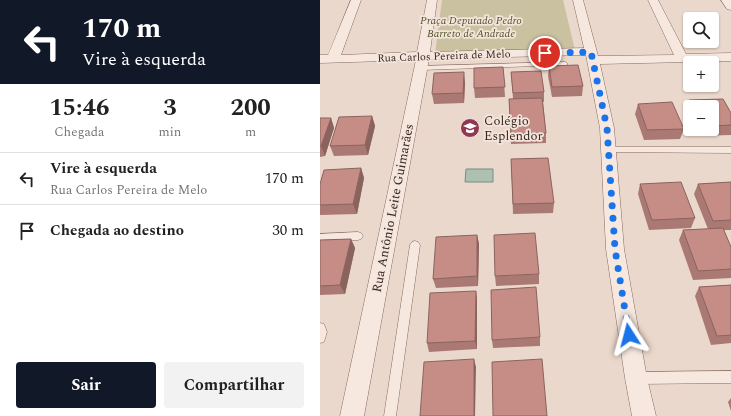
<!DOCTYPE html>
<html lang="pt">
<meta charset="utf-8">
<style>
body{margin:0;font-family:Spectral,serif;background:#f2f2f2;color:#222;height:100vh;display:flex;flex-direction:column;font-size:15px;white-space:nowrap}
*{box-sizing:border-box;margin:0}
p{font-size:13px;color:#767676}
.icon{flex:none;width:22px;height:22px;fill:none;stroke:currentColor;stroke-width:2;stroke-linecap:round;stroke-linejoin:round}
.map{position:relative;flex:1;overflow:hidden}
.panel{display:flex;flex-direction:column;background:#fff;width:320px}
.panel>*{flex:none}
.guide{background:#111827;color:#fff;overflow:hidden}
.tools{position:absolute;left:363px;top:12px;display:grid;gap:8px}
.tools a{display:grid;place-items:center;width:36px;height:36px;border-radius:4px;background:#fff;box-shadow:0 1px 3px #0004;font-size:20px}
.pin{position:absolute;display:grid;place-items:center;width:34px;height:34px;color:#fff;margin:-17px;border:2px solid #fff;border-radius:50%;box-shadow:0 1px 4px #0007}
.me{position:absolute;width:44px;margin:-22px;rotate:351deg;stroke-linejoin:round;filter:drop-shadow(0 0 3px #0008)}
.turn{display:flex;align-items:center;gap:14px;height:84px;padding:0 16px;font-size:18px}
.turn .icon{width:52px;height:52px;stroke-width:2.5}
.turn b{display:block;font-size:28px;line-height:34px}
.eta{display:flex;justify-content:space-evenly;align-items:center;height:68px;text-align:center}
.eta b{font-size:24px;font-weight:700;line-height:28px}
.action{display:flex;gap:8px;margin-top:auto;padding:8px 16px}
.action a{flex:1;height:46px;border-radius:4px;background:#111827;color:#fff;font-size:16px;font-weight:700;line-height:46px;text-align:center}
.action a+a{background:#f2f2f2;color:#222}
ul{padding:0;list-style:none}
li{display:flex;align-items:center;gap:12px;height:52px;padding:0 16px;border-top:1px solid #e0e0e0}
li div{flex:1}
li b{display:block;font-size:15px}
li em{font-style:normal}
main{display:flex;flex:1;min-height:0}
.map>svg:first-child{display:block}
.green{fill:#c9c1a0}
.water{fill:#acc1b4;stroke:#738f7f}
.lines{fill:none;stroke-linecap:round;stroke-linejoin:round}
.service-casing{stroke:#876a61;stroke-width:1}
.minor-casing{stroke:#876a61;stroke-width:1}
.service{fill:#f6e8df;fill-rule:evenodd}
.minor{fill:#f6e8df;fill-rule:evenodd}
.wall{fill:#aa7973}
.shaded-wall{fill:#8b635e}
.building{fill:#c68d86;stroke:#8b635e}
.route{stroke:#1a73e8;stroke-width:7;stroke-dasharray:0 12.6}
.labels{text-anchor:middle;dominant-baseline:central;stroke-width:3.5;stroke-linejoin:round;paint-order:stroke}
.far-park-label{font-size:11px;font-style:italic;fill:#54522c;stroke:#f3e5db}
.far-street-label{font-size:11px;fill:#392723;stroke:#f3e5db}
.poi-label{font-size:13px;fill:#392723;stroke:#f3e5db;text-anchor:start}
.street-label{font-size:13px;fill:#392723;stroke:#f3e5db}
</style>
<main>
<section class="panel">
<div class="guide">
<div class="turn"><svg class="icon" aria-label="left" viewBox="0 0 24 24"><path d="M17 20v-9H6M10 6l-5 5 5 5"/></svg><div><b>170 m</b>Vire à esquerda</div></div>
</div>
<div class="eta">
<div><b>15:46</b><p>Chegada</p></div>
<div><b>3</b><p>min</p></div>
<div><b>200</b><p>m</p></div>
</div>
<ul>
<li><svg class="icon" aria-label="left" viewBox="0 0 24 24"><path d="M17 20v-9H6M10 6l-5 5 5 5"/></svg><div><b>Vire à esquerda</b><p>Rua Carlos Pereira de Melo</p></div><em>170 m</em></li>
<li><svg class="icon" aria-label="arrive" viewBox="0 0 24 24"><path d="M6 21V4h12l-3 4 3 4H6"/></svg><div><b>Chegada ao destino</b></div><em>30 m</em></li>
</ul>
<div class="action"><a>Sair</a><a>Compartilhar</a></div>
</section>
<div class="map">
<svg width="411" height="416" viewBox="0 0 411 416">
<rect width="100%" height="100%" fill="#ebd8cc"/>
<path class="green" d="M122 0H243L255 50 115 54Z"/>
<path class="water" d="M146 169H173V182H145Z"/>
<g class="lines">
<g class="service-casing">
<g id="service">
<path d="M245 62 247 63V65L101 70 98 68 101 66Z"/>
<path d="M290 147H411V153L287 152 286 150Z"/>
<path d="M38 232 41 233 43 236 41 239 38 240 0 242V234Z"/>
<path d="M95 241 98 242 100 245 76 416H64L90 245 92 242Z"/>
<path d="M0 323 4 324 7 332 4 342 0 343Z"/>
<path d="M411 371V383L316 384 312 382 310 378 312 374 316 372Z"/>
</g>
</g>
<g class="minor-casing">
<g id="minor">
<path d="M31 0H41L21 55 97 52 107 0H117L110 52 264 48 253 0H263L278 56 354 55 328 0H338L366 54 411 53V61L280 64 294 128 304 249 327 378 336 416H312L305 378 286 249 280 128 266 55 109 59 44 416H20L96 60 0 63V55H8Z"/>
<path d="M401 0H411V10L407 9Z"/>
</g>
</g>
<use href="#service" class="service"/>
<use href="#minor" class="minor"/>
</g>
<g class="wall">
<path d="M229 66 263 86 262 96 232 97 228 76Z"/>
<path d="M183 67 185 97 155 98 154 88Z"/>
<path d="M191 72 224 92V102H223L226 133V143L191 144 189 99H193Z"/>
<path d="M145 82 144 103 114 104 112 94Z"/>
<path d="M403 99 411 113V135L378 136 374 129H392V107H370V119L366 110 369 100Z"/>
<path d="M318 104 364 129 360 139 324 140 315 114Z"/>
<path d="M52 116 55 126 48 155 14 156 10 146Z"/>
<path d="M0 118H11L14 128 5 156 0 157Z"/>
<path d="M191 159 234 203 233 213 193 214Z"/>
<path d="M41 168 44 178 37 214 0 215V184Z"/>
<path d="M411 182V230H404L411 247V278L373 280 359 240 363 230 388 229 374 194 378 184Z"/>
<path d="M320 184 375 218 371 228 329 230 318 194Z"/>
<path d="M157 235 159 244 158 286 116 288 113 279Z"/>
<path d="M31 239 35 248 25 294 0 295V240Z"/>
<path d="M219 274V284L176 286 175 276Z"/>
<path d="M411 285V343L391 345 375 296 379 287Z"/>
<path d="M156 291 157 300V349L109 352 107 343Z"/>
<path d="M220 337V346L173 348 172 340Z"/>
<path d="M411 398V411L408 402Z"/>
</g>
<g class="shaded-wall">
<path d="M144 72 145 82 144 103 143 93Z"/>
<path d="M52 116 55 126 48 155 45 145Z"/>
<path d="M11 118 14 128 5 156 1 146Z"/>
<path d="M41 168 44 178 37 214 33 204Z"/>
<path d="M157 235 159 244 158 286 157 276Z"/>
<path d="M31 239 35 248 25 294 20 285Z"/>
<path d="M156 291 157 300V349L155 341Z"/>
<path d="M154 359 156 367 155 416H154Z"/>
</g>
<g class="building">
<path d="M258 65 263 86 232 87 229 66Z"/>
<path d="M183 67 185 87 154 88V68Z"/>
<path d="M221 71 224 92 193 93 191 72Z"/>
<path d="M144 72 143 93 112 94 114 73Z"/>
<path d="M222 98 226 133 191 134 189 99Z"/>
<path d="M403 99 411 113V125L392 126V107H372L369 100Z"/>
<path d="M352 102 364 129 327 130 318 104Z"/>
<path d="M52 116 45 145 10 146 19 117Z"/>
<path d="M0 118H11L1 146H0Z"/>
<path d="M228 158 234 203 193 204 191 159Z"/>
<path d="M41 168 33 204 0 205V184L4 170Z"/>
<path d="M361 182 375 218 332 220 320 184Z"/>
<path d="M411 182V220L393 221 378 184Z"/>
<path d="M403 228 411 247V269L378 271 363 230Z"/>
<path d="M215 233 219 274 175 276 174 235Z"/>
<path d="M157 235V276L113 279 116 237Z"/>
<path d="M31 239 20 285 0 286V240Z"/>
<path d="M411 285V335L397 336 379 287Z"/>
<path d="M216 287 220 337 172 340 171 290Z"/>
<path d="M156 291 155 341 107 343 110 293Z"/>
<path d="M154 359V416H100L104 362Z"/>
<path d="M222 359 227 416H173L172 362Z"/>
</g>
<g class="lines">
<path class="route" d="M225 53 271 52 287 128 295 249 309 335"/>
</g>
<defs>
<g id="school-disc" transform="scale(1)"><circle r="9.5" fill="#903753" stroke="#f3e5db"/><path d="M0-5L7-2L0 1L-7-2ZM-4 1L0 2.5L4 1V4Q0 6-4 4Z" fill="#fff"/></g>
</defs>
<g fill-rule="evenodd">
<use href="#school-disc" x="150" y="128"/>
</g>
<g class="labels">
<g class="far-park-label">
<text x="151" y="20">Praça Deputado Pedro<tspan x="151" dy="13">Barreto de Andrade</tspan></text>
</g>
<g class="far-street-label">
<text transform="translate(124 56) rotate(-2)">Rua Carlos Pereira de Melo</text>
</g>
<g class="poi-label">
<text x="164" y="121">Colégio<tspan x="164" dy="15">Esplendor</tspan></text>
</g>
<g class="street-label">
<text transform="translate(73 208) rotate(-79)">Rua Antônio Leite Guimarães</text>
</g>
</g>
</svg>
<div class="tools">
<a><svg class="icon" aria-label="search" viewBox="0 0 24 24"><circle cx="10" cy="10" r="6"/><path d="M15 15l6 6"/></svg></a>
<a>+</a>
<a>−</a>
</div>
<div class="pin" style="left:225px;top:53px;background:#d93025"><svg class="icon" aria-label="arrive" viewBox="0 0 24 24"><path d="M6 21V4h12l-3 4 3 4H6"/></svg></div>
<svg class="me" style="left:309px;top:335px" viewBox="-20 -20 40 40"><path d="M0-17L14 15 0 8-14 15z" fill="#1a73e8" stroke="#fff" stroke-width="4"/></svg>
</div>
</main>
